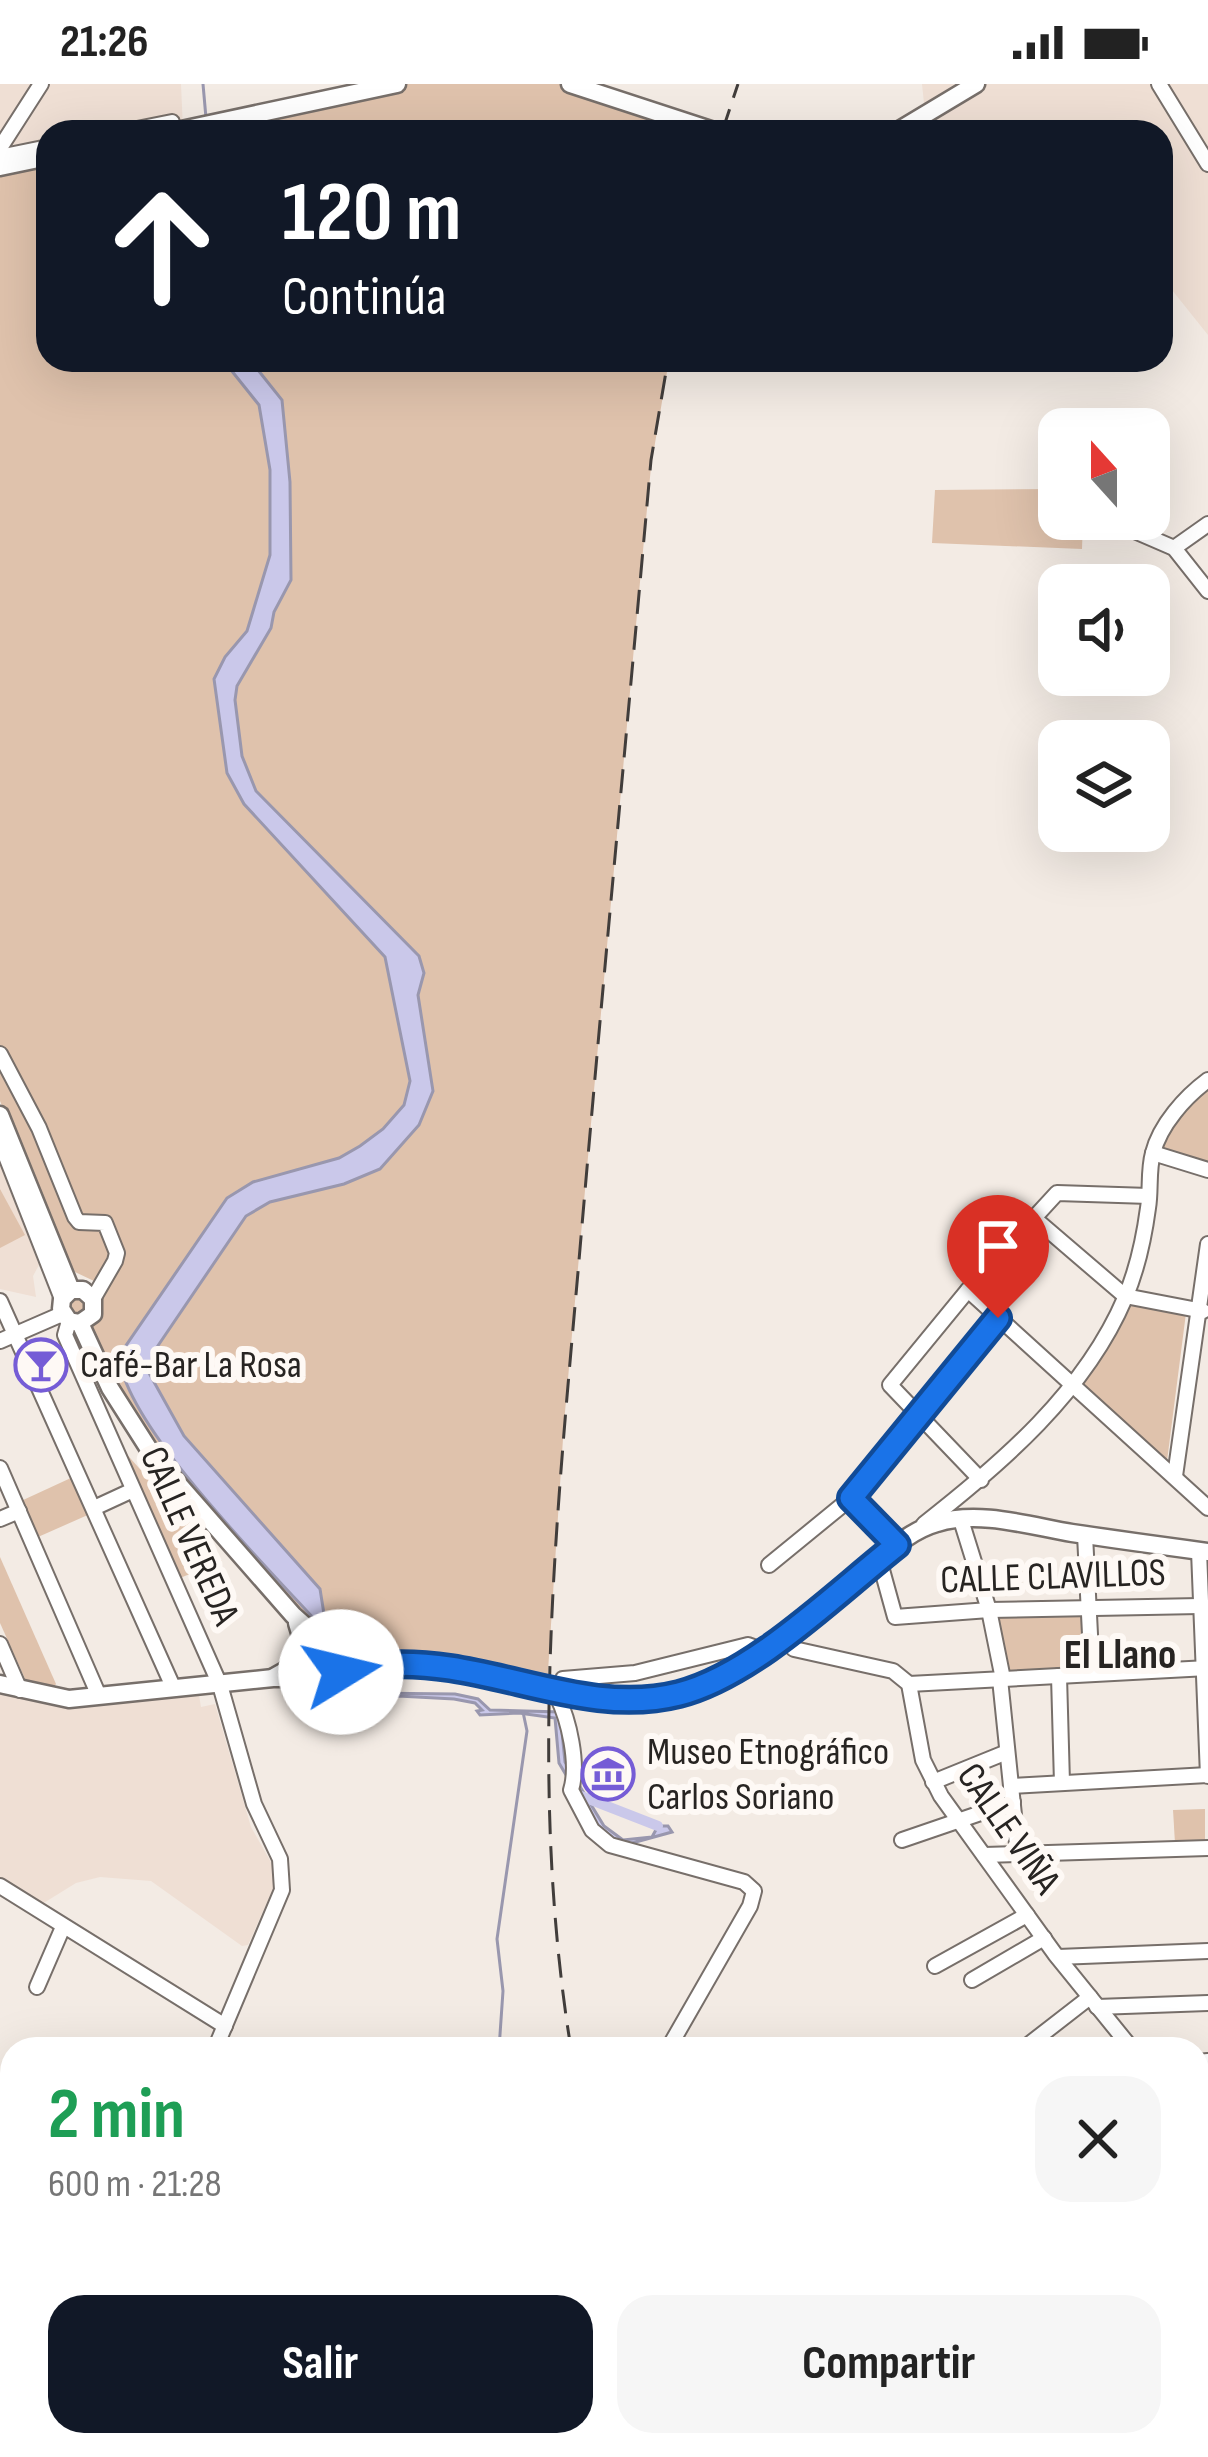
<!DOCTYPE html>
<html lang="es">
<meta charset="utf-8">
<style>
body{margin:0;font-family:"Sofia Sans Condensed",sans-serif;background:#f6f6f6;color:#222;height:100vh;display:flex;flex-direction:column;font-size:45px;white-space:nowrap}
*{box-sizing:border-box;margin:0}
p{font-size:39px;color:#767676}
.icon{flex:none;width:66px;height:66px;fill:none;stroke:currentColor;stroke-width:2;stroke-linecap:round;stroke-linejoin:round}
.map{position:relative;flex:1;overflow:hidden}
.panel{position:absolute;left:0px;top:1953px;width:1209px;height:420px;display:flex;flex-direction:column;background:#fff;border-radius:36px 36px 0 0;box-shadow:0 12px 48px #0002}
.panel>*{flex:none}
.hud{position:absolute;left:36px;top:36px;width:1137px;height:252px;border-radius:36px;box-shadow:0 12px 48px #0002;background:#111827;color:#fff;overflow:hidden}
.needle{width:78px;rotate:339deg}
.tools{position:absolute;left:1038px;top:324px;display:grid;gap:24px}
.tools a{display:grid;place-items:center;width:132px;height:132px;border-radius:24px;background:#fff;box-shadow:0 12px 48px #0002;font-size:60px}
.pin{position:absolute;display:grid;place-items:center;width:102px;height:102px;color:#fff;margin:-123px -51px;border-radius:50% 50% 50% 0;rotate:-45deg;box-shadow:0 0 12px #0007}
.pin .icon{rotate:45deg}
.me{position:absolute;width:132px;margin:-66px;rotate:81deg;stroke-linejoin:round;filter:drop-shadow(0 0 9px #0008)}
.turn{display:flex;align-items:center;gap:42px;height:252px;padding:0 48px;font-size:54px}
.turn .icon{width:156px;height:156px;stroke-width:2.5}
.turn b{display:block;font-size:84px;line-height:102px}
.round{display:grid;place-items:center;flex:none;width:126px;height:126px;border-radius:36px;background:#f6f6f6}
.summary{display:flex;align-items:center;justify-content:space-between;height:204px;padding:0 48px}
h1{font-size:72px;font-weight:700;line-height:90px;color:#1e9e55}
.primary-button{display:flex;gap:24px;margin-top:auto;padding:24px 48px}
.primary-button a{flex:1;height:138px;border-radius:36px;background:#111827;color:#fff;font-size:48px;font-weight:700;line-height:138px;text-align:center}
.primary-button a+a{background:#f6f6f6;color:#222}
.status{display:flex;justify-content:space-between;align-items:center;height:84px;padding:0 60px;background:#fff;direction:ltr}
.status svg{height:33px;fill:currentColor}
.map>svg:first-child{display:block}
.built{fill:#efdfd4}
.green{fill:#dfc2ac}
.water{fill:#cac8ea;stroke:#9997ae;stroke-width:3}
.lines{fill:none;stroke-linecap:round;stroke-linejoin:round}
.stream{stroke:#9997ae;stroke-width:3}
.canal{stroke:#cac8ea;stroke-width:10}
.minor-casing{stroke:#776f6a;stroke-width:18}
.major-casing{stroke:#776f6a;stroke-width:21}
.minor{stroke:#fff;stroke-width:14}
.major{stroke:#fff;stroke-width:16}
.rail{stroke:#413d3b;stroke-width:3;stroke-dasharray:24 12;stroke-linecap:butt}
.major-bridge-casing{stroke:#776f6a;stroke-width:21;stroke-linecap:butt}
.major-bridge{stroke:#fff;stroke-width:16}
.route-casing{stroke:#114b97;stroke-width:30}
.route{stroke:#1a73e8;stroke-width:21}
.labels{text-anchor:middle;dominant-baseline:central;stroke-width:12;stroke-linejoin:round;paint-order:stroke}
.poi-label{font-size:39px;fill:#272422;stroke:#fef9f5;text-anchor:start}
.street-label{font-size:39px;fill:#272422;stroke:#fef9f5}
.neighbourhood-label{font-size:42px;font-weight:bold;fill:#272422;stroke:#fef9f5}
</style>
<div class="status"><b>21:26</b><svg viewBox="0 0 49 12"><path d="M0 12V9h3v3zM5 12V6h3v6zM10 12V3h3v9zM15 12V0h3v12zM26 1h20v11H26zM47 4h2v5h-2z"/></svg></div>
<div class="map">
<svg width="1208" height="2373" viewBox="0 0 1208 2373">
<rect width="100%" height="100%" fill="#f3ebe4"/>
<g class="built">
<path d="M0 0H181L183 46 48 48V73L0 83Z"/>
<path d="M922 0H1208V251L1172 206 1161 202V48H927Z"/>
<path d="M0 1080 39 1181 33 1192 36 1213 0 1205Z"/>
<path d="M0 1608 62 1622 199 1611 201 1623 215 1620 251 1743 272 1780 274 1803 248 1861 242 1862 151 1797 100 1793 76 1799 42 1820 0 1794Z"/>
</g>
<g class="green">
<path d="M398 0H567L722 48H172Z"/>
<path d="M48 73V276H669L651 383 638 519 564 1339 547 1603 510 1593 340 1581 339 1587 325 1600 302 1590 300 1584 307 1566 319 1561 166 1388 65 1215 87 1210 115 1177 109 1144 79 1138 0 972V83Z"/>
<path d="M1059 405V435H1083L1082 465 932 459 935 406Z"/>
<path d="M0 979 41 1061 70 1134 104 1146 113 1171 94 1197 75 1188 66 1173 0 1017Z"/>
<path d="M1208 1006V1078L1162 1063 1178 1033Z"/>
<path d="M0 1105 25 1151 0 1164Z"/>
<path d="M1128 1220 1186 1229 1167 1377 1081 1303 1118 1244Z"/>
<path d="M122 1365 222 1477 180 1494Z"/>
<path d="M73 1393 90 1430 38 1453 21 1417Z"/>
<path d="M0 1473 56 1600 54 1603 26 1597 0 1539Z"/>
<path d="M1081 1527 1086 1584 1006 1591 995 1529Z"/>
<path d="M1205 1725V1757L1175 1759 1173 1726Z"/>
</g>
<g class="water">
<path d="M223 276H250L282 316 290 398 291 496 274 528 271 544 237 602 235 616 242 672 256 707 419 872 424 889 418 911 433 1007 419 1041 380 1085 344 1100 270 1118 246 1132 153 1269 149 1289 184 1352 320 1505 327 1549C275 1491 132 1350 120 1278L125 1263 227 1114 253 1098 339 1074 360 1062 383 1045 404 1021 410 997 385 873 244 720 227 689 214 595 225 573 247 547 270 471V386L259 321Z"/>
<path d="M349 1599 368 1609 455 1610 478 1615 490 1626 560 1628 565 1678 604 1742 623 1756 652 1753 658 1742H668L672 1748 625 1761H619L593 1737 559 1679 555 1634 519 1629 480 1631 477 1627 482 1626 475 1619 454 1615 398 1612 357 1618 331 1610Z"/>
</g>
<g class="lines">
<g class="stream">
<path d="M203 0 206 34"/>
<path d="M499 1965 503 1907 497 1855 527 1647 523 1628"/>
<path d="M180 2373 186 2361"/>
</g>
<g class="canal">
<path d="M581 1712 658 1742"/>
<path d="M604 2361 606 2373"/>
</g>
<g class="minor-casing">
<g id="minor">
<path d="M1159 0 1208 80"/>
<path d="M122 48 172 38"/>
<path d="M0 64 41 0"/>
<path d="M0 73 48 63"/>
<path d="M1088 435 1130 445 1174 464 1208 507"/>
<path d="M1174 464 1208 440"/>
<path d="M0 970 39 1044 75 1133 79 1138 105 1139 117 1169 115 1177 93 1215"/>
<path d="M0 1057 62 1215"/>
<path d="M1153 1069 1208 1086"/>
<path d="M1034 1134 1125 1212 1203 1227"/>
<path d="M968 1206 1208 1424"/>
<path d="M0 1217 174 1605"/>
<path d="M69 1237 65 1251 220 1601 254 1720 280 1775 282 1806 215 1965"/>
<path d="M0 1257 62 1230"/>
<path d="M0 1384 99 1612"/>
<path d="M1175 1392 1208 1160"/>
<path d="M981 1396 890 1301 968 1206 1057 1109 1149 1112"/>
<path d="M851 1414 897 1461"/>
<path d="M94 1424 133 1406"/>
<path d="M0 1435 19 1427"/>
<path d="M961 1436 989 1526 1003 1595"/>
<path d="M924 1440C1002 1379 1085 1308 1125 1214 1137 1186 1144 1154 1148 1124 1151 1107 1148 1086 1153 1069 1160 1041 1185 1013 1208 996"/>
<path d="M1085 1451 1092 1590"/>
<path d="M1199 1467 1208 1692"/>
<path d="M879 1475 895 1533 989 1526 1200 1522"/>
<path d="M769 1481 851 1414 998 1234"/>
<path d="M781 1553 794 1565 893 1587 909 1600 923 1676 941 1712 1055 1870 1132 1965"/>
<path d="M0 1560 20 1606"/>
<path d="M1059 1592 1062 1699"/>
<path d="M1000 1595 1018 1770"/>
<path d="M909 1600 1208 1584"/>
<path d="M933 1698 1007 1668"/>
<path d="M1011 1702 1208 1691"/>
<path d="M902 1756 1013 1718"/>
<path d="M984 1771 1208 1764"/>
<path d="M0 1802 225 1942"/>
<path d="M1058 1873 1208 1867"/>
<path d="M935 1882 1027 1831"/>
<path d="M972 1896 1044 1854"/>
<path d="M37 1903 63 1843"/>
<path d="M1097 1923 1208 1919"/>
<path d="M668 1965 750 1822 754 1807 744 1798 610 1761 592 1746 571 1706C579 1680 569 1636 557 1612L563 1595 635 1589 748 1561 762 1566"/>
<path d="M1023 1965 1090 1913"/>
<path d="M1197 1978 1208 1977"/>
<path d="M0 2020 12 2019"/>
<path d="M1197 2049 1208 2063"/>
<path d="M1197 2176 1208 2170"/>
<path d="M1197 2201 1208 2211"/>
<path d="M1197 2264 1208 2275"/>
<path d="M301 2361 306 2373"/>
<path d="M1005 2361 1020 2373"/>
</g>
</g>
<g class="major-casing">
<g id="major">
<path d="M570 0 717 48"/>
<path d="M172 48 397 0"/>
<path d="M896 48 976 0"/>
<path d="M0 83 48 73"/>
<path d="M0 1031 71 1206"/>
<path d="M71 1206H83L93 1215V1230L80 1239"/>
<path d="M71 1206 62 1215 61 1225 69 1237 80 1239"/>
<path d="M80 1239 110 1304 152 1370 293 1531 341 1574 377 1581H441L513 1594"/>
<path d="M274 1593C300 1580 307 1567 297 1539"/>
<path d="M0 1600 69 1615 273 1594H289L319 1603 373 1582"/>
<path d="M572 1610C689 1640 777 1556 862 1489 885 1471 908 1447 937 1439 979 1426 1030 1442 1072 1449 1118 1456 1163 1462 1208 1468"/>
</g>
</g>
<use href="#minor" class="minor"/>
<use href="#major" class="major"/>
<g class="rail">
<path d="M722 48 738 0"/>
<path d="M571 1965C529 1705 555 1448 578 1188 601 918 627 647 651 376L668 276"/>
<path d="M661 2361 664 2373"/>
</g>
<g class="major-bridge-casing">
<path id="major-bridge" d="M513 1594 572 1610"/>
</g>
<use href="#major-bridge" class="major-bridge"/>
</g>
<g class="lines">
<g class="route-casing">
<path id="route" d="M341 1588 338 1594C351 1589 367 1582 381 1581 485 1572 580 1635 679 1610 754 1591 836 1509 897 1461L851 1414 998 1234"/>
</g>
<use href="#route" class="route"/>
</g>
<defs>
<g id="bar-ring" transform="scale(2.7)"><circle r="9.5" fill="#fef9f5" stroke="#755cd6" stroke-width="1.5"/><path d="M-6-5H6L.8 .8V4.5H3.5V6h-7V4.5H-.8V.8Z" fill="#755cd6"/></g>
<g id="museum-ring" transform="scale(2.7)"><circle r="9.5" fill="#fef9f5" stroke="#755cd6" stroke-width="1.5"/><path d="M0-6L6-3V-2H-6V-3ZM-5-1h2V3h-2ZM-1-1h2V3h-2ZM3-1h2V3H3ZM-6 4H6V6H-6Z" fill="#755cd6"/></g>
</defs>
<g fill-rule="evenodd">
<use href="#bar-ring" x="41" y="1281"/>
<use href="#museum-ring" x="608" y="1690"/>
</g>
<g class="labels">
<g class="poi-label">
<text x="80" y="1281">Café-Bar La Rosa</text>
<text x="647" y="1668">Museo Etnográfico<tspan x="647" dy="45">Carlos Soriano</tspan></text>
</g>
<g class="street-label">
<text transform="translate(189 1452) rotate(66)">CALLE VEREDA</text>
<text transform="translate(1053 1493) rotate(-2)">CALLE CLAVILLOS</text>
<text transform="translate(1008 1745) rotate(55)">CALLE VIÑA</text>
</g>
<g class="neighbourhood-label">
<text x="1120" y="1571">El Llano</text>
</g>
</g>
</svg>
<div class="tools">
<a><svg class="needle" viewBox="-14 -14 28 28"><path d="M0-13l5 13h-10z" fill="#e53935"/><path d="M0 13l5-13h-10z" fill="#767676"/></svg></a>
<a><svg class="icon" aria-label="sound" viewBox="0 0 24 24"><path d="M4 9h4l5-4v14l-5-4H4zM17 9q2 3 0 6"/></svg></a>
<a><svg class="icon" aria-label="layers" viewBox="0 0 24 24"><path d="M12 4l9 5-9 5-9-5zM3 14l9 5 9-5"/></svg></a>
</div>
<div class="pin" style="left:998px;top:1234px;background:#d93025"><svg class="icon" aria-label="arrive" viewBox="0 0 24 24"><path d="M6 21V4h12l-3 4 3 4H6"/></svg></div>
<svg class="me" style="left:341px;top:1588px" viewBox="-20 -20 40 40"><circle r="19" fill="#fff"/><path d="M0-13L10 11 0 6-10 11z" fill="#1a73e8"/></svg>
<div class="hud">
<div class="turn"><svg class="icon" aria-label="ahead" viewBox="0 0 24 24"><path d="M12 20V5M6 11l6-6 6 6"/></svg><div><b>120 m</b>Continúa</div></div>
</div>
<section class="panel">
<div class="summary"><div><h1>2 min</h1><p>600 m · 21:28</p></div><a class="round"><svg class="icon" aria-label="close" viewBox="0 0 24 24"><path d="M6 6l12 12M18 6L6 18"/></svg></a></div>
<div class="primary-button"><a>Salir</a><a>Compartir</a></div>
</section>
</div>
